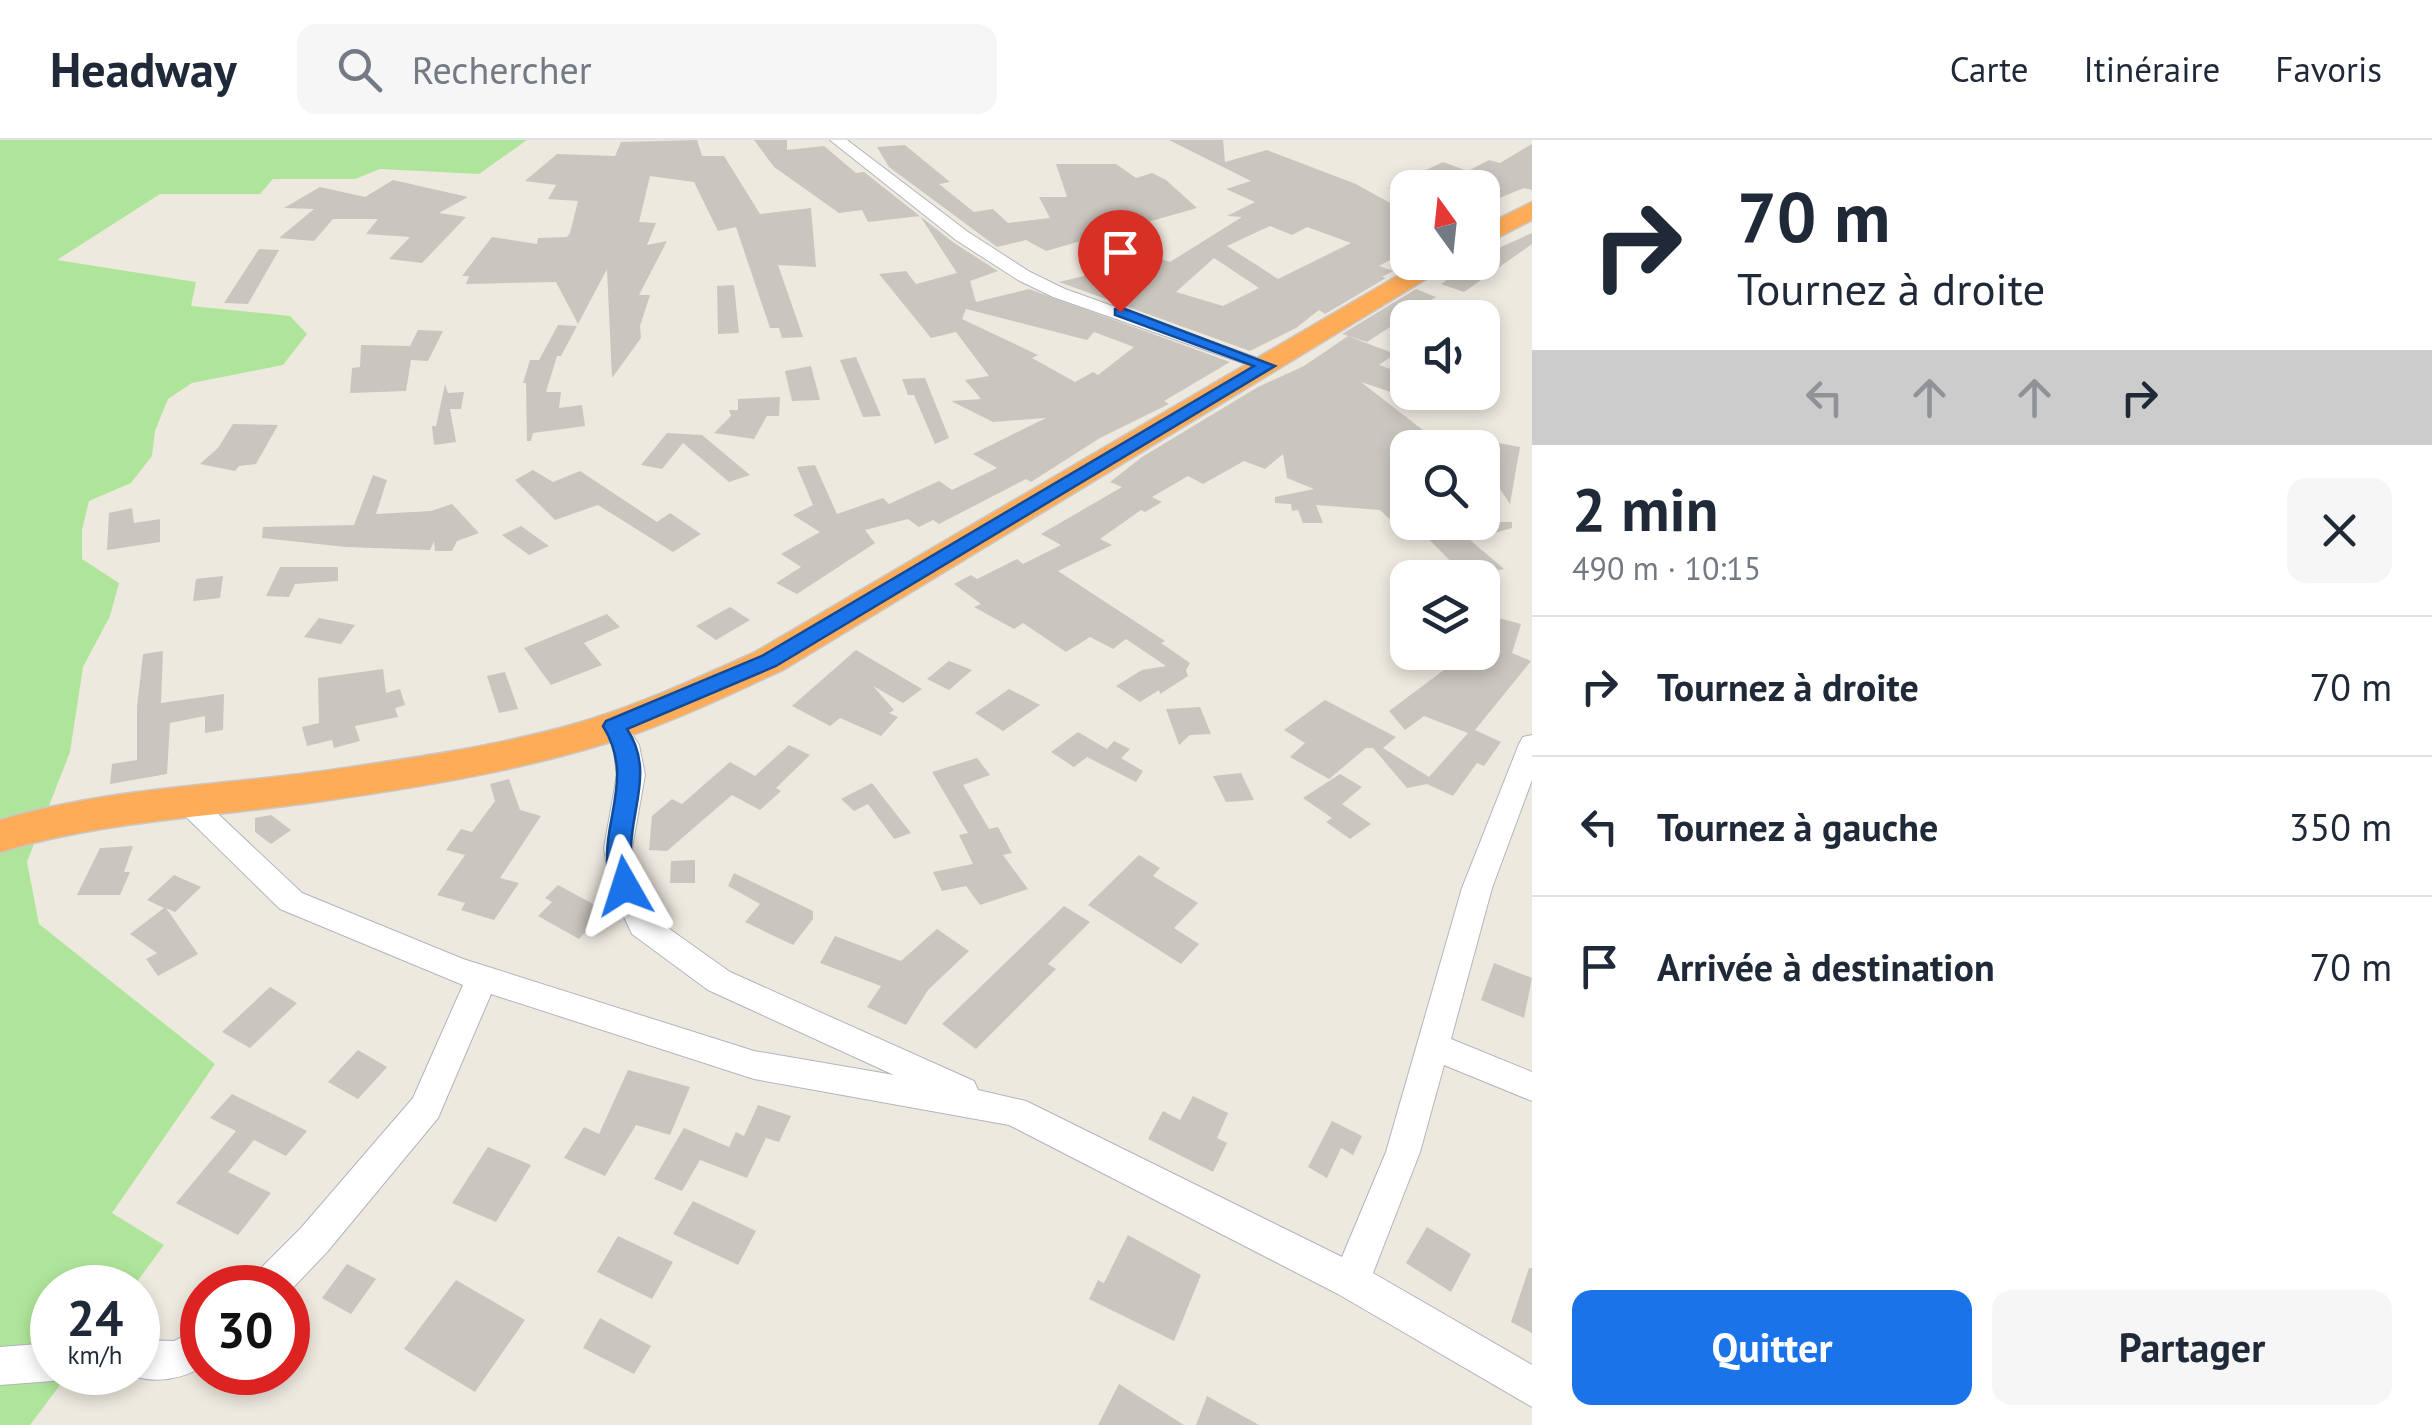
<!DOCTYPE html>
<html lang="fr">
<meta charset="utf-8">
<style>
body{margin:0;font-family:"PT Sans",sans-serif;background:#f6f6f7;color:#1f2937;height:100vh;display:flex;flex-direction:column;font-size:38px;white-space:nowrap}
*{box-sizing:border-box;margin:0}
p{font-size:32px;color:#747a83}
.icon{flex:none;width:55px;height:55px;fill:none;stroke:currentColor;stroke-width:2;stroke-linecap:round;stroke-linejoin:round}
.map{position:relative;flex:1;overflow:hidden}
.details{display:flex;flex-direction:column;background:#fff;width:900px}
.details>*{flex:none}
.hud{background:#fff;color:#1f2937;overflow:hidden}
.needle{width:65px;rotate:345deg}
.buttons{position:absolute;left:1390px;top:30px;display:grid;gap:20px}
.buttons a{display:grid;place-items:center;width:110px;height:110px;border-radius:20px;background:#fff;box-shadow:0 5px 15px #0003;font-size:50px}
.speed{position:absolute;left:30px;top:1125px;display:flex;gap:20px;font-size:50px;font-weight:700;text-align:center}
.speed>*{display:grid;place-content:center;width:130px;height:130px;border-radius:50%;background:#fff;box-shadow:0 5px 15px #0003;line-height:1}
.speed small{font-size:25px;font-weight:400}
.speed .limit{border:15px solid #d22;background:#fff;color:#111}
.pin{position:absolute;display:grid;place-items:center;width:85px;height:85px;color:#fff;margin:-102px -42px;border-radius:50% 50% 50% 0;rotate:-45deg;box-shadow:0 0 10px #0007}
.pin .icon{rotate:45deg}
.me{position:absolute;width:110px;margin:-55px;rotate:354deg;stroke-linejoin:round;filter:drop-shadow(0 0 8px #0008)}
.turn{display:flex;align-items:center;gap:35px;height:210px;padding:0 40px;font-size:45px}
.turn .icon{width:130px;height:130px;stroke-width:2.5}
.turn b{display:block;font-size:70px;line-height:85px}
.lanes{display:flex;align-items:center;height:95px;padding:0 40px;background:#0003;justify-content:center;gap:50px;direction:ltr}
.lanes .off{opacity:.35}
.round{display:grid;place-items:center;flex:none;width:105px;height:105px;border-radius:20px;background:#f6f6f7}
.summary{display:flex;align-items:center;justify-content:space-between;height:170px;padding:0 40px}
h1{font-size:60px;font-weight:700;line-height:75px}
.action{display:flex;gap:20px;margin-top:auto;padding:20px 40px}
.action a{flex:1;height:115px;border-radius:20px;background:#1a73e8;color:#fff;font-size:40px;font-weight:700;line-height:115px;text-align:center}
.action a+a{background:#f6f6f7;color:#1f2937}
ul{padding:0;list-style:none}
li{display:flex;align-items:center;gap:30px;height:140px;padding:0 40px;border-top:2px solid #e0e1e3}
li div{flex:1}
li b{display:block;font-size:38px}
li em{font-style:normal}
header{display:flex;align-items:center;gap:60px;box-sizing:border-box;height:140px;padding:0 50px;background:#fff;border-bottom:2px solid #e0e1e3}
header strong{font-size:48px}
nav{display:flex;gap:55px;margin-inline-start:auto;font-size:35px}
.search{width:700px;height:90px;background:#f6f6f7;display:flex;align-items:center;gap:25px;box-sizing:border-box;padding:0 35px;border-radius:20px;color:#747a83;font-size:38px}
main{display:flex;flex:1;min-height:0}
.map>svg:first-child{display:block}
.green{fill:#afe59a}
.building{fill:#cac5be;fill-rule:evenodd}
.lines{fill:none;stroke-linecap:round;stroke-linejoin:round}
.minor-casing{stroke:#b2b4c0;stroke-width:2}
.highway-casing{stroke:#c8c8c8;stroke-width:3}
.minor{fill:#fff;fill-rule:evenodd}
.highway{fill:#ffac59;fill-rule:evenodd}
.route{fill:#1a73e8;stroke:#114b97;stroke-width:2.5}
</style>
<header>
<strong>Headway</strong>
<div class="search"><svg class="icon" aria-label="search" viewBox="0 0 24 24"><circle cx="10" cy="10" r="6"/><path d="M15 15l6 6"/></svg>Rechercher</div>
<nav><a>Carte</a><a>Itinéraire</a><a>Favoris</a></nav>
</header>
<main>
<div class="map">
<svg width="1532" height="1285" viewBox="0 0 1532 1285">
<rect width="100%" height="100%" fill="#eee9df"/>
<path class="green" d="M0 0H527L479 34 380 29 355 39H273L260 54H160L57 120 196 142 191 166 290 176 307 194 283 225 192 243 168 259 155 291 152 316 131 343 89 361 82 390V419L119 443 110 476 83 527 70 612 27 722 39 784 215 924 112 1073 164 1105 133 1147 52 1148V1232L69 1233 30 1285H0Z"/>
<g class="building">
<path d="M697 0 702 16H724L760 74 811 68 816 127 778 125 803 197 782 198 779 188H770L736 87 718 91 694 42 650 36 639 82 656 83 647 105 667 101 639 155H650L640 186 641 198 612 238 607 129 578 184 556 142 466 144 469 136H462L492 97 537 104 538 98 567 97 570 93 578 61 548 59 556 45 525 41 557 14 615 16 621 2Z"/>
<path d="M754 0H787V10L824 6 856 33 864 32 954 103 998 131 970 141 976 162 1029 149 1230 222 1164 261 1169 264 1100 298 1031 342 1026 339 939 384 933 380 919 387 908 379 865 390 875 403 797 454 776 443 801 427 781 414 820 392 793 375 813 365 797 327 815 325 837 374 883 358 889 364 939 341 952 350 997 328 973 314 1046 278 993 282 951 261 981 259 965 240 989 236 956 192 931 198 879 134 906 131 916 144 957 133 920 76 868 82 862 70 839 73 774 27ZM966 169 1087 200 1094 192 1134 207 1098 235 1093 232 1075 242 1032 218 1038 215 962 179Z"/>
<path d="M1169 0H1223L1225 22 1267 10 1356 44 1408 73V110L1379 126 1393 131 1382 137 1386 138 1325 174 1319 170 1296 188 1250 211 1059 142 1121 127 1143 113 1170 122 1242 77 1227 76 1255 62 1226 49 1251 41ZM1270 86 1292 95 1307 87 1351 103 1278 139 1227 106ZM1214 118 1259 148 1223 166 1176 152Z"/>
<path d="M1532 4V50L1524 48 1482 65V48H1388L1443 22 1468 31 1489 20 1500 23Z"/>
<path d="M905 5 950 42 939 44 974 72 993 69 1008 83 1050 78 1039 57H1067L1056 24H1116L1136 38 1152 33 1166 40 1197 68 1046 111 1026 100 997 107 889 27 877 7Z"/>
<path d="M393 40 468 57 439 73 466 77 422 123 389 119 410 97 366 94 378 79H333L314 101 279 98 314 69 284 68 320 47 365 57Z"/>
<path d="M1532 93V104L1464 152 1441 144 1474 122H1482V117L1492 111Z"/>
<path d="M259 109 279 110 248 164 224 163Z"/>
<path d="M734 145 739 193 718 194 717 146Z"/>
<path d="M1416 149 1436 157 1367 202 1342 194Z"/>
<path d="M558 185 577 186 561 216H557L546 252H561L559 268 582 265 585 286 533 293 531 301H527L526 243H523L530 220H539Z"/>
<path d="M418 190 443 191 428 221 411 220 406 251 350 253 352 228 360 227 361 205 410 206Z"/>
<path d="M1348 196 1395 214 1379 225 1408 235V258L1361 242 1437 301 1408 308V382L1395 384 1380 370 1316 365 1323 383H1303L1298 370 1292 371 1291 364 1275 363V357L1314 349 1287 338 1283 314 1265 329 1244 321 1203 344 1188 336 1152 357 1162 362 1145 372 1141 370 1100 399 1112 405 1058 431 1165 501 1161 503 1190 523 1186 530 1188 536 1160 554 1159 550 1140 562 1116 546 1142 530 1166 526 1126 499 1113 509 1090 497 1066 512 1023 483 1014 489 974 467 981 464 954 444 971 435 977 439 1017 419 1023 424 1061 405 1041 394 1122 347 1110 342 1142 317 1258 247 1304 226Z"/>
<path d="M856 217 881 276 863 277 840 220Z"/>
<path d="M811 226 820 260 792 261 785 231Z"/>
<path d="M925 238 949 298 935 304 914 255H908L902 239Z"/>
<path d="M445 244 448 253 464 252 461 269H450L456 302 434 305 432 286H436Z"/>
<path d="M780 257 779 276H767L754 299 714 293 731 276 729 270H738V259Z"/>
<path d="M233 284 278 285 256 324 239 326 235 331 200 324 218 308Z"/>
<path d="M667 293 702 295 750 335 729 342 683 303 662 329 641 325Z"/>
<path d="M1493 302 1520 307 1510 364 1488 331Z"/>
<path d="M533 330 553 342 580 331 657 382 670 373 701 394 673 412 598 365 555 380 515 340Z"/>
<path d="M373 335 387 340 376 374 431 371 452 364 479 393 457 401 452 411H435L434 401 430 410 346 407 262 398 263 387 354 385Z"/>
<path d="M132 368 134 383 160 379V402L107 410 109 373Z"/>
<path d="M1412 382H1512V388L1470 400 1504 429 1466 437Z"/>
<path d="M521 386 549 406 529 415 502 395Z"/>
<path d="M280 427H338V441L295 444 289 457 266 456Z"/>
<path d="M223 436 220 458 193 461 196 439Z"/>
<path d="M730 467 750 480 716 500 696 486Z"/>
<path d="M607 474 620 487 584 503 602 525 551 545 524 508Z"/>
<path d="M1487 475 1521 484 1512 513 1531 521 1475 590 1501 602 1484 626 1477 623 1453 656 1427 644 1407 648 1373 608H1366L1329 639 1290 617 1305 603 1284 590 1325 560 1396 597 1383 608 1429 637 1468 593 1424 576 1405 590 1389 571 1468 512H1482Z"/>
<path d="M319 478 355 485 341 504 304 497Z"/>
<path d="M856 510 922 549 903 563 873 546 894 570 889 573 898 577 881 596 840 578 830 586 792 566Z"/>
<path d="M163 511 161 563 224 554 223 590 205 593V576L170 583 167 634 110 644 112 624 137 620V567L143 514Z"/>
<path d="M949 521 972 530 949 550 927 539Z"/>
<path d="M383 529 386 553 400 549 405 565 395 568 398 577 355 586 360 601 334 608 332 600 307 606 302 587 319 583 318 538Z"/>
<path d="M505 532 518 569 499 573 487 536Z"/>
<path d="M1009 549 1040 565 1003 591 975 573Z"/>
<path d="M1200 567 1211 594 1190 595 1179 605 1166 569Z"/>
<path d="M1078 592 1107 609 1114 601 1130 609 1121 618 1143 631 1136 642 1087 617 1074 627 1051 612Z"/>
<path d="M789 605 810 615 776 648 781 651 760 670 732 655 667 711 649 710 652 676 672 659 682 664 730 622 755 636Z"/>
<path d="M977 618 990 635 963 645 989 689 998 687 1012 713 1003 715 1028 749 980 765 966 746 942 751 933 732 973 724 959 695 968 693 932 632Z"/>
<path d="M1241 633 1254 660 1226 662 1213 636Z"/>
<path d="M1340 634 1362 647 1342 664 1371 684 1350 699 1326 682 1332 678 1303 658Z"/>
<path d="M509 639 520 670 541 676 500 738 519 743 494 780 461 770 465 763 437 755 465 715 446 710 461 689 472 692 495 661 490 644Z"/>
<path d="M872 643 882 656 911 693 894 699 868 664 854 671 841 659Z"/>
<path d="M271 675 291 690 271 704 255 692V678Z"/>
<path d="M133 706 124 732H130L120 755H77L100 708Z"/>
<path d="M1139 715 1160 728 1153 736 1198 763 1174 788 1199 804 1181 824 1088 765Z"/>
<path d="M695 720V743H670L671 721Z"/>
<path d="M734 733 813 771V779L793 805 745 782 760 764 728 746Z"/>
<path d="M174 735 201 747 175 772 166 768 198 814 158 836 146 819 157 813 130 794 164 768 147 760Z"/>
<path d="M558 745 606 771 579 799 538 776 552 762 545 758Z"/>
<path d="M1064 766 1090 782 1048 824 1056 829 976 909 942 884Z"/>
<path d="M937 789 969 811 928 850 906 885 867 867 881 846 820 823 835 796 901 821Z"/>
<path d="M1494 823 1532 838 1524 878 1481 860Z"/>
<path d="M270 847 297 863 250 908 222 892Z"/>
<path d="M358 910 387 927 358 959 328 942Z"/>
<path d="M628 930 690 947 670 995 636 985 605 1036 564 1018 584 987 599 994Z"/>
<path d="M232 954 307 991 286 1016 254 1000 228 1032 271 1053 238 1095 176 1063 236 991 210 978Z"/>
<path d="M1193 956 1228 973 1217 998 1227 1003 1213 1032 1148 999 1163 971 1180 980Z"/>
<path d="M758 965 791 976 779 1002 766 998 747 1038 700 1020 682 1051 654 1039 684 988 729 1007 736 992 744 996Z"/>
<path d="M1332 981 1362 996 1353 1015 1341 1008 1327 1038 1308 1027Z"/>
<path d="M488 1007 531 1025 496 1082 452 1063Z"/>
<path d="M693 1061 756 1091 738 1125 673 1094Z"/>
<path d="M1427 1087 1471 1114 1451 1152 1406 1123Z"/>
<path d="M1128 1095 1201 1135 1174 1201 1089 1159 1098 1140 1104 1143Z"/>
<path d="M618 1096 673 1122 652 1159 597 1132Z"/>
<path d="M347 1124 376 1139 351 1174 322 1158Z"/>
<path d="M1529 1128H1532V1193L1511 1182Z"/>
<path d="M456 1140 525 1180 475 1252 404 1209Z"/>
<path d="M600 1178 651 1206 634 1234 583 1208Z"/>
<path d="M1119 1244 1184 1285H1098Z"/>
<path d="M1207 1256 1259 1285H1196Z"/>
</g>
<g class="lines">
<g class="minor-casing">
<g id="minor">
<path d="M830 0H847L968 92 1030 132 1065 149 1277 225 1274 229H1260L1053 157 1018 140 956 100Z"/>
<path d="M614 577 623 580 639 605 645 635 632 708 640 747 654 778 730 832 974 941 978 950 1026 961 1342 1117 1386 1012 1462 748 1519 604 1523 597 1532 595V640L1492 748 1451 899 1532 932V961L1444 925 1420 1012 1373 1133 1532 1225V1267L1338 1154 1009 985 754 939 491 854 438 978 327 1112 288 1153V1148H249L254 1135 301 1088 413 958 463 845 280 769 178 669 174 662 178 655H198L302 753 463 819 754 911 894 935 708 850 632 794 610 747 604 708 617 635 613 605 601 586 605 580Z"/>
<path d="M202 1187V1227C178 1241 151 1244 124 1233L138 1232V1200L174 1201Z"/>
<path d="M52 1203V1232H67L66 1236 52 1241 0 1245V1207Z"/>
</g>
</g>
<g class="highway-casing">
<g id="highway">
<path d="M1532 62V80L1482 106V87Z"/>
<path d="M1421 122H1454L783 530C732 553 681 578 629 596 527 630 421 647 316 662 209 677 104 681 0 712V680C104 649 210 646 316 632 401 620 488 608 571 585 635 567 695 539 755 512Z"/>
</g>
</g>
<use href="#minor" class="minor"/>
<use href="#highway" class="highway"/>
</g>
<path class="route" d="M1115 169H1125L1275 226 776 526 627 589C653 628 633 664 631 706 630 722 640 738 633 753H616C587 697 641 647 603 586L606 581 762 516 1254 226 1115 175Z"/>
</svg>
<div class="buttons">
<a><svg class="needle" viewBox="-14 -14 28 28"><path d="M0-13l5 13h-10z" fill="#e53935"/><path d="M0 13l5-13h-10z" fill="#747a83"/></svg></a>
<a><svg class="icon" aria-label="sound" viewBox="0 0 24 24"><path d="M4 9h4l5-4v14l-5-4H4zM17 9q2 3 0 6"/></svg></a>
<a><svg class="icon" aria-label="search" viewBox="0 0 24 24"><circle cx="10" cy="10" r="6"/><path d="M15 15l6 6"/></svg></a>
<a><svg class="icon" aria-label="layers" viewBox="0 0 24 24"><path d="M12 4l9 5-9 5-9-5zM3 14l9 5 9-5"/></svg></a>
</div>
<div class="speed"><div>24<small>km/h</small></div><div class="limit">30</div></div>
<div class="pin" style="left:1120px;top:172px;background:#d93025"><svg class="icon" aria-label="arrive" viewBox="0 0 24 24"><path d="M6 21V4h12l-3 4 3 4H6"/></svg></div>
<svg class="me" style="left:625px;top:746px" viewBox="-20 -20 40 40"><path d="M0-17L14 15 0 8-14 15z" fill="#1a73e8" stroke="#fff" stroke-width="4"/></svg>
</div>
<section class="details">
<div class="hud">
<div class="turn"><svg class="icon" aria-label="right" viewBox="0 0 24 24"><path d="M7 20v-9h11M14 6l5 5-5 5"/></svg><div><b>70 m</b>Tournez à droite</div></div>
<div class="lanes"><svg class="icon off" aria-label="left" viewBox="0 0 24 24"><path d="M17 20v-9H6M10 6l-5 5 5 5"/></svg><svg class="icon off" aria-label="ahead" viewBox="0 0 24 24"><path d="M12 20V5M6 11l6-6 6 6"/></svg><svg class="icon off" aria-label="ahead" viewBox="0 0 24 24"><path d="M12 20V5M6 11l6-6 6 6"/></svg><svg class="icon" aria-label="right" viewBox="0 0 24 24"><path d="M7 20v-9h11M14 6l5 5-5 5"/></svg></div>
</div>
<div class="summary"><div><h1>2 min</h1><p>490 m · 10:15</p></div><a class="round"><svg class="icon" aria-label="close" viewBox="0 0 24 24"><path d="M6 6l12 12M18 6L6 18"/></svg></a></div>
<ul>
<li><svg class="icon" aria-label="right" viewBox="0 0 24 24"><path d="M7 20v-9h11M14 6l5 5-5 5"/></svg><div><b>Tournez à droite</b></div><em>70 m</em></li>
<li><svg class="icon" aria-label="left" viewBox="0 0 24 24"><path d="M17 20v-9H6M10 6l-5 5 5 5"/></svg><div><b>Tournez à gauche</b></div><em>350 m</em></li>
<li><svg class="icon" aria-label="arrive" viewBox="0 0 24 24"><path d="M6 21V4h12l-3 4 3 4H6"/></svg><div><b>Arrivée à destination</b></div><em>70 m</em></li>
</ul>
<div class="action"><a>Quitter</a><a>Partager</a></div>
</section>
</main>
